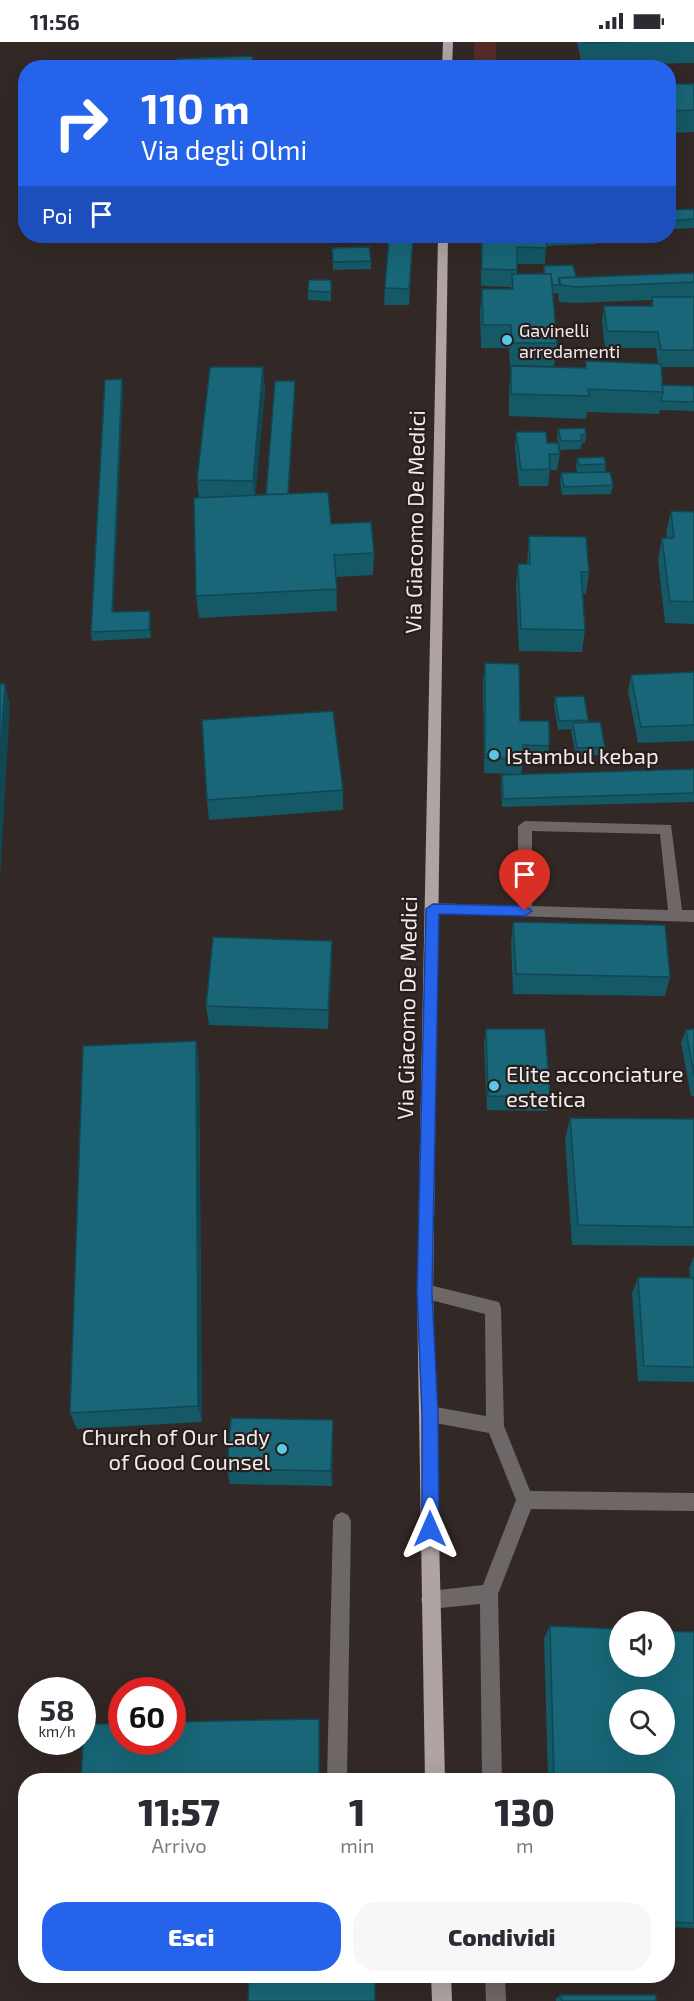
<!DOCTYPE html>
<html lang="it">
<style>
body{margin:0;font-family:"Exo 2",sans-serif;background:#f7f7f7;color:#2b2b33;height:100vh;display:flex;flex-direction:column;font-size:22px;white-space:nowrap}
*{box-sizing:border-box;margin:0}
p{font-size:20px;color:#7c7c81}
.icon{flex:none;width:33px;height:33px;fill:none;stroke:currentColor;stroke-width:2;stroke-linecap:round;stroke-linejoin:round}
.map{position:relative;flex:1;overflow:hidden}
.drawer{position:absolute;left:18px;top:1731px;width:657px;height:210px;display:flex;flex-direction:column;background:#fff;border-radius:24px;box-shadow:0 6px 24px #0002}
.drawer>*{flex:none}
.top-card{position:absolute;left:18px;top:18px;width:658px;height:183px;border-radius:24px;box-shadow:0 6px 24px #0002;background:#2563eb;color:#fff;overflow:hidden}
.controls{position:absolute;left:609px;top:1569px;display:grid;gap:12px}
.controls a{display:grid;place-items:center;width:66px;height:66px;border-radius:50%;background:#fff;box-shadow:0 6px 24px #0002;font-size:30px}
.speed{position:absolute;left:18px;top:1635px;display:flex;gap:12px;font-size:30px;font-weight:700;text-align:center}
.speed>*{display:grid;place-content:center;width:78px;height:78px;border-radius:50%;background:#fff;box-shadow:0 6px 24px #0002;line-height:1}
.speed small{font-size:15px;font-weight:400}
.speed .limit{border:9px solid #d22;background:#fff;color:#111}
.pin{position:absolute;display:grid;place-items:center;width:51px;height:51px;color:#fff;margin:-62px -26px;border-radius:50% 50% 50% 0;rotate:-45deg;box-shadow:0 0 6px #0007}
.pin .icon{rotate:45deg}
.me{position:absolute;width:66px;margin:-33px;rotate:0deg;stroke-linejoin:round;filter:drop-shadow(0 0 4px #0008)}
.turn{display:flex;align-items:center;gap:21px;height:126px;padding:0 24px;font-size:27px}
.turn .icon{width:78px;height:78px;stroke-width:2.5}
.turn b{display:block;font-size:42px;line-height:51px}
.then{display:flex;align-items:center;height:57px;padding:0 24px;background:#0003;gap:12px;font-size:22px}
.eta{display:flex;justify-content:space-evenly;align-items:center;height:102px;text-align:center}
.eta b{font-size:36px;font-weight:800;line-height:42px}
.action{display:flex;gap:12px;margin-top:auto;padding:12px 24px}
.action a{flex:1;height:69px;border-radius:24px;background:#2563eb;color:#fff;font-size:24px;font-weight:800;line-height:69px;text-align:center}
.action a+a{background:#f7f7f7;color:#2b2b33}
.status{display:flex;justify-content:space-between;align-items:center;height:42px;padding:0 30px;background:#fff;direction:ltr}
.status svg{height:16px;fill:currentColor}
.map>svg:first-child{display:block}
.green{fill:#552b27}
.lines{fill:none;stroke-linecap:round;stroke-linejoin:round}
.minor{fill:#6d6767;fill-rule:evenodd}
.major{fill:#afa4a3;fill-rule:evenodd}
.wall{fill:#155866}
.shaded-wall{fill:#114753}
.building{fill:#186677;stroke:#114753;stroke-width:1.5;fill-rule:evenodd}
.route{fill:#2563eb;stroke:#184099;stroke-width:1.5}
.poi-dot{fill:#58c8e4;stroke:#281e1d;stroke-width:2}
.labels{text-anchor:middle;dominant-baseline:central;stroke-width:4.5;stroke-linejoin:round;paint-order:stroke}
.far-poi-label{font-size:18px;fill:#f1ebea;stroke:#281e1d;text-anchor:start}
.street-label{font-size:22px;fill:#f1ebea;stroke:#281e1d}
.poi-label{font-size:22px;fill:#f1ebea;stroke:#281e1d;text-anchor:start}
</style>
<div class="status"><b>11:56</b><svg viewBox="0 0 49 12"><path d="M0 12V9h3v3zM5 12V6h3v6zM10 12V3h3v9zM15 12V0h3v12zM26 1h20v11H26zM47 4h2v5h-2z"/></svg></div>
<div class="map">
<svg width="694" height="1959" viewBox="0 0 694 1959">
<rect width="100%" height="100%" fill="#322826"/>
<rect class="green" x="474" y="0" width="22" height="25"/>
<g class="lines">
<g class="minor">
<path d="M525 779 671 783 682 868H694V880L428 871 426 867 428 863 433 861 518 864V784ZM532 789 660 792 668 868 532 864Z"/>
<path d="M425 1242 499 1260 501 1266 504 1384 530 1449 694 1451V1469L531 1467 498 1552 502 1738H482L480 1562 430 1567 423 1565 421 1558 423 1551 430 1549 483 1543 516 1458 489 1391 430 1380 424 1378 421 1372 424 1366 430 1364 486 1374 485 1272 419 1255 417 1250 419 1245Z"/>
<path d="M342 1470 348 1473 351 1479 347 1738H327L333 1479 336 1473Z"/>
<path d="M485 1934H505L506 1959H486Z"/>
</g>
<g class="major">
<path d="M443 0H453L452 26H442Z"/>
<path d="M438 194H448L433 1250 445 1738H425L417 1250Z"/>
<path d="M431 1934H451L452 1959H432Z"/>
</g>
</g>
<g class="wall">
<path d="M577 0H694V21L582 23Z"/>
<path d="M669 42H694V90L669 91Z"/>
<path d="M694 167V186L669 187V168Z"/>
<path d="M481 194H597L596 202 547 204 546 201 545 222H517V232H543L544 224 576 235 694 231V325H661L662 343 694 344V369L660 368 659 372 587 370 586 377 509 374V346L511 324 585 326 586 319 658 322 656 306H605L602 280 604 264H651L652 258 575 261 559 260 558 251 553 252 557 301 554 324 510 323 509 306H481L480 269 482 247H511V245L481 244Z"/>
<path d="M332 206 371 219V227L333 228Z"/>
<path d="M412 213 409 263H384L385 246Z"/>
<path d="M331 238V259L308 258V249Z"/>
<path d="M263 325 265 348 255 454 266 453 295 348 288 452 374 511 373 533 336 535 337 569 199 576 196 554 199 456 197 438Z"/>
<path d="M123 346 113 570 151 578V596L92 599 91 590Z"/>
<path d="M558 387 586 392 585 401H582L581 407 560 408 557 395Z"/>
<path d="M516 390 547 401 560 412 557 428H550L548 444H519L515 407Z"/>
<path d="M577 416 606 422 605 430 613 443 611 452 562 453 560 440 561 431H577L576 424Z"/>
<path d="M671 469 694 470V582L665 581 658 518 662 496H667L666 491Z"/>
<path d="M529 494 589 530 586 552H583L585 588 582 610 519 609 516 544 518 522H527Z"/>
<path d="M485 621 520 679 549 704 547 720 523 719 521 732 694 727V760L502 765 501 741 502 733 514 732 484 731 483 637Z"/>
<path d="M694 630V699L638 701 628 649 631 633Z"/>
<path d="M555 655 588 678V681L605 705 603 713 576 714 571 690 572 687 558 688 554 663Z"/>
<path d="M343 748V768L209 778 207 758Z"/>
<path d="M513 880 670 935 665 954 513 952 511 900Z"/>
<path d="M332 899V918L328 987 209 983 206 964Z"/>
<path d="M486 987 550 1055 547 1069 487 1068 484 1001Z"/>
<path d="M694 987V1054H691L681 1001 686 988Z"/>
<path d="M196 999 199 1021 202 1380 77 1387 70 1371Z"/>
<path d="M570 1076 694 1077V1204L572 1203 565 1097Z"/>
<path d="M694 1214V1340L638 1339 632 1251 638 1235 690 1236 689 1226Z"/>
<path d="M333 1378 332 1444 230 1442 227 1427Z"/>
<path d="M550 1584 694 1590V1886L668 1885V1738H548L544 1596Z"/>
<path d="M561 1953 656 1959H556V1956Z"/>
</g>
<g class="shaded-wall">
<path d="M263 325 265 348 255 461 253 439Z"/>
<path d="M122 337 123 346 113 579 112 570Z"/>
<path d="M295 339V348L288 462V453Z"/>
<path d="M150 569 151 578V596L149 588Z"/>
<path d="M5 642 10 663 0 839V722Z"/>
<path d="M332 899V918L328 987V968Z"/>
<path d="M196 999 199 1021 202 1380 198 1364Z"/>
<path d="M333 1378V1394L332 1444 331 1429Z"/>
</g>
<g class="building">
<path d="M584 0H629L584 1Z"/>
<path d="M252 14 253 26H177V17Z"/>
<path d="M669 42H694V68L669 69Z"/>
<path d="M694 167V177L669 179V168Z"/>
<path d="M482 194H546L547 206 517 205V228L482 227Z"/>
<path d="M548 194H587L548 195Z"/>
<path d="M389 196 413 197 409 247 385 246Z"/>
<path d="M369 205 371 219 333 220 332 206Z"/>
<path d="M573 223 576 235 559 236V243H552L551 232H545L544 224Z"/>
<path d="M694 231V240L577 245 561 243 559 236Z"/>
<path d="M512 232H551L557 301H512L511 283H483L482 247H513Z"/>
<path d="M309 238H331V250L308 249Z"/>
<path d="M652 255H694V308H661L658 290 607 289 604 264H653Z"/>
<path d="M586 319 661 322 663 350 588 347 589 354 511 352V324L586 326Z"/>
<path d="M210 325H263L253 439 197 438Z"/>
<path d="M122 337 112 570 150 569 149 588 91 590 105 338Z"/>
<path d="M275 339H295L288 452 266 453Z"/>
<path d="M662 343 694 344V360L661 359 663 350Z"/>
<path d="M585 386 586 392 581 393 582 399H561L558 387Z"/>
<path d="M516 390H546L547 401H558L560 412H549L550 427 521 428Z"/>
<path d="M604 415 606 422 579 423 577 416Z"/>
<path d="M610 430 613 443 564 445 561 431Z"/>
<path d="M328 450 331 482 371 480 374 511 334 513 337 547 196 554 194 456Z"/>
<path d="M671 469 694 470V560L670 559 662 496H674Z"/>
<path d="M529 494 586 495 589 530H581L585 588 521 587 518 522H530Z"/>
<path d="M485 621 519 622 520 679H549V704L523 703V717L485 716Z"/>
<path d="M694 630V683L641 685 631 633Z"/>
<path d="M0 642H5L0 722Z"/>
<path d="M584 654 588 678 559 679 555 655Z"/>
<path d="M333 669 343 748 207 758 202 678Z"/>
<path d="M600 680 605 705 577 706 573 681Z"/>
<path d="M694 727V751L503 757 502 733Z"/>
<path d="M513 880 665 883 670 935 516 932Z"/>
<path d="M213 895 332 899 328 968 206 964Z"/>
<path d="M486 987H545L550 1055 488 1054Z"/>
<path d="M694 987V1034L686 988Z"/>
<path d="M196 999 198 1364 70 1371 83 1004Z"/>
<path d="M570 1076 694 1077V1185L578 1183Z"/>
<path d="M638 1235 694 1236V1325L644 1324Z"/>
<path d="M231 1376 333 1378 331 1429 227 1427Z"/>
<path d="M550 1584 620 1587V1624H664V1589L694 1590V1881L668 1880V1738H554ZM620 1658H664V1702H620Z"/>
<path d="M319 1677V1738H81L84 1682H122V1700H172V1680Z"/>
<path d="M249 1934H357V1939L375 1940V1959H248Z"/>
<path d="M561 1953H656V1959H562Z"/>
</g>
<path class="route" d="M433 862 525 864 532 869 525 874 439 872 432 1250 438 1372 439 1487 436 1492 430 1495 425 1492 422 1487V1372L417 1250 426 867Z"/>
<g class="poi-dot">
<circle cx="507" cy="298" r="6"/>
<circle cx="494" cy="713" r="6"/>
<circle cx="494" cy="1044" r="6"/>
<circle cx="282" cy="1407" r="6"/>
</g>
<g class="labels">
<g class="far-poi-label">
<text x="519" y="288">Gavinelli<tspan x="519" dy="21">arredamenti</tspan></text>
</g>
<g class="street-label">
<text transform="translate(414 480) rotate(-89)">Via Giacomo De Medici</text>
<text transform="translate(406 966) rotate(-89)">Via Giacomo De Medici</text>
</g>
<g class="poi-label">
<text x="506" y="713">Istambul kebap</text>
<text x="506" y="1031">Elite acconciature<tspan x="506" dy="25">estetica</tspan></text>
<text x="270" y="1394" text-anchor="end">Church of Our Lady<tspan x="270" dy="25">of Good Counsel</tspan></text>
</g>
</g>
</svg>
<div class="controls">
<a><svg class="icon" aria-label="sound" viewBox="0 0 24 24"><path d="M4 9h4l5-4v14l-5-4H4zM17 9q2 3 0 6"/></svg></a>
<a><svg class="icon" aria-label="search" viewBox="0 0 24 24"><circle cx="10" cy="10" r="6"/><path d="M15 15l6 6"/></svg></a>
</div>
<div class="speed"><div>58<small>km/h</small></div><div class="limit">60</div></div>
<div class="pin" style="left:525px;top:869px;background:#d93025"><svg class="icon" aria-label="arrive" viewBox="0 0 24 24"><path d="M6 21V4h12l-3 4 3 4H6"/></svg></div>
<svg class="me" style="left:430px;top:1487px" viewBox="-20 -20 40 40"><path d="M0-17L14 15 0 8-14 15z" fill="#2563eb" stroke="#fff" stroke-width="4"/></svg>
<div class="top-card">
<div class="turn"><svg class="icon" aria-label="right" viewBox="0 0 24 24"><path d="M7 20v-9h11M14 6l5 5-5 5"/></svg><div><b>110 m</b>Via degli Olmi</div></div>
<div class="then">Poi<svg class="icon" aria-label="arrive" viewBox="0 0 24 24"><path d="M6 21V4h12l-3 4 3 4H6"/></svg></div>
</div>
<section class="drawer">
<div class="eta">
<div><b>11:57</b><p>Arrivo</p></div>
<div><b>1</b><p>min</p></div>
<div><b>130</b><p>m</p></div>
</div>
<div class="action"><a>Esci</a><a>Condividi</a></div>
</section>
</div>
